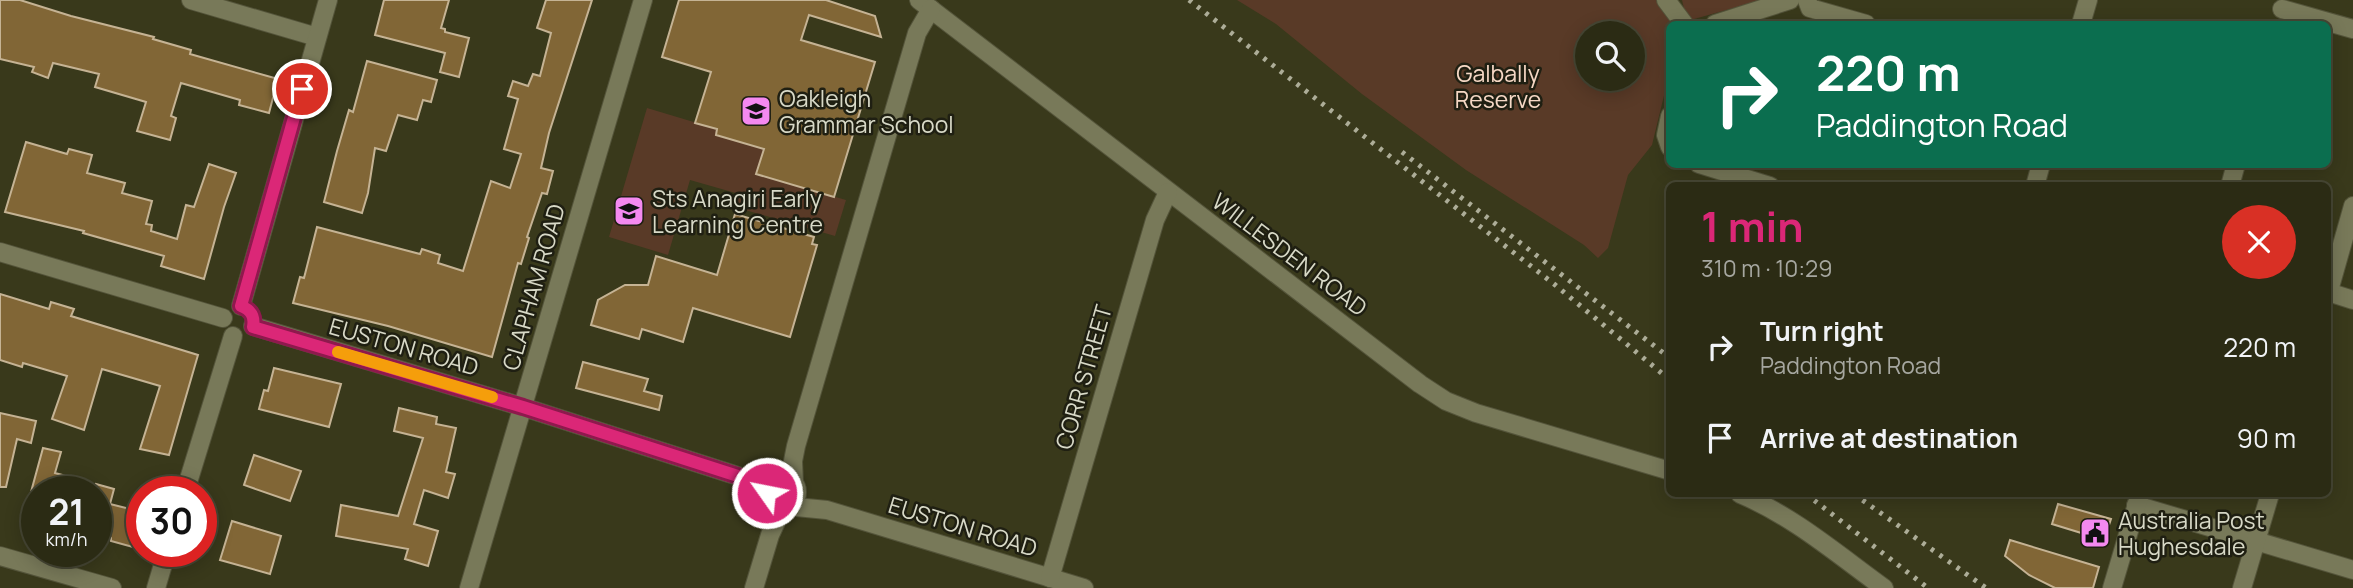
<!DOCTYPE html>
<meta charset="utf-8">
<style>
body{margin:0;font-family:Manrope,sans-serif;background:#33331d;color:#f1f3f6;height:100vh;display:flex;flex-direction:column;font-size:26px;white-space:nowrap}
*{box-sizing:border-box;margin:0}
p{font-size:23px;color:#a6a7a0}
.icon{flex:none;width:38px;height:38px;fill:none;stroke:currentColor;stroke-width:2;stroke-linecap:round;stroke-linejoin:round}
.map{position:relative;flex:1;overflow:hidden}
.details{position:absolute;left:1666px;top:182px;width:665px;height:315px;display:flex;flex-direction:column;background:#2b2b14;border-radius:10px;box-shadow:0 4px 18px #0003,0 0 0 2px #474734}
.details>*{flex:none}
.guide{position:absolute;left:1666px;top:21px;width:665px;height:147px;border-radius:10px;box-shadow:0 4px 18px #0003,0 0 0 2px #474734;background:#0b6e4f;color:#fff;overflow:hidden}
.tools{position:absolute;left:1575px;top:21px;display:grid;gap:14px}
.tools a{display:grid;place-items:center;width:70px;height:70px;border-radius:50%;background:#2b2b14;box-shadow:0 4px 18px #0003,0 0 0 2px #474734;font-size:35px}
.speed{position:absolute;left:21px;top:476px;display:flex;gap:14px;font-size:35px;font-weight:700;text-align:center}
.speed>*{display:grid;place-content:center;width:91px;height:91px;border-radius:50%;background:#2b2b14;box-shadow:0 4px 18px #0003,0 0 0 2px #474734;line-height:1}
.speed small{font-size:18px;font-weight:400}
.speed .limit{border:10px solid #d22;background:#fff;color:#111}
.pin{position:absolute;display:grid;place-items:center;width:60px;height:60px;color:#fff;margin:-30px;border:4px solid #fff;border-radius:50%;box-shadow:0 2px 7px #0007}
.me{position:absolute;width:77px;margin:-38px;rotate:303deg;stroke-linejoin:round;filter:drop-shadow(0 0 5px #0008)}
.turn{display:flex;align-items:center;gap:24px;height:147px;padding:0 35px;font-size:32px}
.turn .icon{width:91px;height:91px;stroke-width:2.5}
.turn b{display:block;font-size:49px;line-height:60px}
.round{display:grid;place-items:center;flex:none;width:74px;height:74px;border-radius:37px;background:#33331d}
.head{display:flex;align-items:center;justify-content:space-between;height:119px;padding:0 35px}
h1{font-size:42px;font-weight:700;line-height:52px;color:#db2777}
ul{padding:0;list-style:none}
li{display:flex;align-items:center;gap:21px;height:91px;padding:0 35px}
li div{flex:1}
li b{display:block;font-size:26px}
li em{font-style:normal}
.map>svg:first-child{display:block}
.green{fill:#593a27;fill-rule:evenodd}
.building{fill:#816636;stroke:#c5b394;stroke-width:2}
.lines{fill:none;stroke-linecap:round;stroke-linejoin:round}
.minor-casing{stroke:#54543a;stroke-width:20}
.minor{stroke:#787959;stroke-width:18}
.rail{stroke:#adad98;stroke-width:5;stroke-dasharray:3.5 7;stroke-linecap:butt}
.route-casing{stroke:#8e194d;stroke-width:18}
.route{stroke:#db2777;stroke-width:12}
.slow{stroke:#f59e0b;stroke-width:12}
.labels{text-anchor:middle;dominant-baseline:central;stroke-width:5;stroke-linejoin:round;paint-order:stroke}
.park-label{font-size:23px;fill:#f6d8c5;stroke:#1f1f12}
.poi-label{font-size:23px;fill:#d8d9c7;stroke:#1f1f12;text-anchor:start}
.street-label{font-size:23px;fill:#d8d9c7;stroke:#1f1f12}
</style>
<div class="map">
<svg width="2353" height="588" viewBox="0 0 2353 588">
<rect width="100%" height="100%" fill="#39391b"/>
<g class="green">
<path d="M1237 0H1661L1674 24H1670L1669 75 1652 145 1628 175 1608 248 1598 258 1584 245 1466 170 1362 94 1276 24ZM1587 33H1633V79H1587Z"/>
<path d="M1682 0H1762L1687 21Z"/>
<path d="M647 108 717 129 716 135 764 149 756 174 846 200 835 236 735 207 739 194 690 180 668 255 609 237Z"/>
</g>
<g class="building">
<path d="M0 0H20L71 16 154 37 153 39 191 50 190 54 278 79 269 113 239 105 240 100 181 83 171 116 176 118 170 140 137 131 146 102 95 87 99 74 53 63 48 78 32 72 34 67 0 59Z"/>
<path d="M384 0H449L441 28 445 29V32L469 38 459 77 440 72 445 53 375 35Z"/>
<path d="M546 0H592L549 133 541 168 553 171 547 194 542 193 527 237 529 238 521 264 518 263 492 357 388 326 293 303 300 277 304 278 317 227 420 254 422 249 440 255 438 263 463 271 491 181 510 188 521 154 504 149 518 99 508 96 513 81 528 86 533 74 540 76 551 33 537 28Z"/>
<path d="M679 0H826L875 16 881 37 809 15 801 40 875 62 834 197 756 174 764 149 716 135 717 129 695 123 711 72 662 57Z"/>
<path d="M367 61 437 80 431 102 423 100 417 120 398 115 386 151 375 148 368 193 362 213 324 202 337 151 349 110 353 112Z"/>
<path d="M26 142 67 154 69 149 92 155 87 173 125 183 122 193 152 201 146 224 152 225 151 231 177 239 186 205 194 207 209 164 236 173 224 207 204 279 161 266 164 256 83 233 84 231 5 212Z"/>
<path d="M735 214 814 237 812 244 817 245 790 337 693 308 683 342 642 329 639 339 591 325 598 300 625 285H648L656 256 717 275Z"/>
<path d="M0 294 49 309 51 302 74 309 71 316 198 355 169 455 140 449 160 386 102 369 84 430 52 419 67 376 23 363 22 367 0 360Z"/>
<path d="M583 362 648 379 644 391 662 396 659 410 576 388Z"/>
<path d="M274 368 341 384 329 427 259 409 264 390 268 391Z"/>
<path d="M399 408 437 417 436 424 456 428 446 472 455 474 448 498 424 490 414 524 438 531 428 566 405 559 408 549 336 536 341 505 398 516 423 438 394 431Z"/>
<path d="M0 413 36 421 31 443 17 439 6 487H0Z"/>
<path d="M43 448 61 452 55 473 70 477 66 492H31Z"/>
<path d="M254 455 301 471 290 501 244 485Z"/>
<path d="M96 484 114 489 110 504 142 512 140 549 111 541V538L101 536 100 538 96 537Z"/>
<path d="M2058 504 2111 519 2104 540 2052 524Z"/>
<path d="M232 521 281 536 270 574 220 560Z"/>
<path d="M2010 540 2099 567 2093 588H2055L2029 575 2005 556Z"/>
</g>
<g class="lines">
<g class="minor-casing">
<g id="minor">
<path d="M191 0 317 37"/>
<path d="M919 0 1420 384 1446 401 1476 413 1670 471"/>
<path d="M1666 0 1684 24"/>
<path d="M1807 0 1810 8 1866 24"/>
<path d="M2282 9 2353 29"/>
<path d="M1715 24 1790 0"/>
<path d="M2081 24 2088 0"/>
<path d="M1670 116 1666 135 1670 147"/>
<path d="M1699 164 1770 186"/>
<path d="M2035 186 2041 164"/>
<path d="M2230 186 2236 164"/>
<path d="M0 252 223 318"/>
<path d="M2328 292 2353 300"/>
<path d="M2328 294 2353 206"/>
<path d="M241 306 328 0"/>
<path d="M253 326 523 407 741 477 776 478"/>
<circle cx="782" cy="492" r="15"/>
<path d="M794 483 793 461 796 446 917 33 931 9"/>
<path d="M185 492 233 336"/>
<path d="M1740 494C1793 516 1837 554 1884 588"/>
<path d="M2136 505 2353 570"/>
<path d="M786 506 827 510 1084 588"/>
<path d="M0 556 112 588"/>
<path d="M1050 578 1155 220 1168 192"/>
<path d="M156 588 167 551"/>
<path d="M469 588 643 0"/>
<path d="M754 588 770 535 783 507"/>
<path d="M2112 588 2140 494"/>
<path d="M2242 588 2270 494"/>
</g>
</g>
<use href="#minor" class="minor"/>
<g class="rail">
<path d="M1189 0 1554 284 1670 380"/>
<path d="M1402 152 1670 358"/>
<path d="M1806 494 1928 588"/>
<path d="M1854 494 1986 588"/>
</g>
</g>
<g class="lines">
<g class="route-casing">
<path id="route" d="M302 89 241 306C251 310 255 316 253 327L523 407 741 477 759 486 768 497 767 493"/>
</g>
<use href="#route" class="route"/>
<path class="slow" d="M338 352 492 397"/>
</g>
<defs>
<g id="school-square" transform="scale(1.575)"><rect x="-9" y="-9" width="18" height="18" rx="4" fill="#f489f0" stroke="#1f1f12"/><path d="M0-5L7-2L0 1L-7-2ZM-4 1L0 2.5L4 1V4Q0 6-4 4Z" fill="#111"/></g>
<g id="civic-square" transform="scale(1.575)"><rect x="-9" y="-9" width="18" height="18" rx="4" fill="#f489f0" stroke="#1f1f12"/><path d="M-.6-6.5H3V-4.5H.6V-3L4-1V1h2V6H-6V1h2V-1L-.6-3ZM-1.2 2.5V6h2.4V2.5Z" fill="#111"/></g>
</defs>
<g fill-rule="evenodd">
<use href="#school-square" x="756" y="111"/>
<use href="#school-square" x="629" y="211"/>
<use href="#civic-square" x="2095" y="533"/>
</g>
<g class="labels">
<g class="park-label">
<text x="1498" y="73">Galbally<tspan x="1498" dy="26">Reserve</tspan></text>
</g>
<g class="poi-label">
<text x="779" y="98">Oakleigh<tspan x="779" dy="26">Grammar School</tspan></text>
<text x="652" y="198">Sts Anagiri Early<tspan x="652" dy="26">Learning Centre</tspan></text>
<text x="2118" y="520">Australia Post<tspan x="2118" dy="26">Hughesdale</tspan></text>
</g>
<g class="street-label">
<text transform="translate(1290 254) rotate(37)">WILLESDEN ROAD</text>
<text transform="translate(533 287) rotate(-74)">CLAPHAM ROAD</text>
<text transform="translate(404 346) rotate(16)">EUSTON ROAD</text>
<text transform="translate(1083 377) rotate(-74)">CORR STREET</text>
<text transform="translate(963 526) rotate(17)">EUSTON ROAD</text>
</g>
</g>
</svg>
<div class="tools">
<a><svg class="icon" aria-label="search" viewBox="0 0 24 24"><circle cx="10" cy="10" r="6"/><path d="M15 15l6 6"/></svg></a>
</div>
<div class="speed"><div>21<small>km/h</small></div><div class="limit">30</div></div>
<div class="pin" style="left:302px;top:89px;background:#d93025"><svg class="icon" aria-label="arrive" viewBox="0 0 24 24"><path d="M6 21V4h12l-3 4 3 4H6"/></svg></div>
<svg class="me" style="left:767px;top:493px" viewBox="-20 -20 40 40"><circle r="17" fill="#db2777" stroke="#fff" stroke-width="3"/><path d="M0-11L8 9 0 5-8 9z" fill="#fff"/></svg>
<div class="guide">
<div class="turn"><svg class="icon" aria-label="right" viewBox="0 0 24 24"><path d="M7 20v-9h11M14 6l5 5-5 5"/></svg><div><b>220 m</b>Paddington Road</div></div>
</div>
<section class="details">
<div class="head"><div><h1>1 min</h1><p>310 m · 10:29</p></div><a class="round" style="background:#d93025;color:#fff"><svg class="icon" aria-label="close" viewBox="0 0 24 24"><path d="M6 6l12 12M18 6L6 18"/></svg></a></div>
<ul>
<li><svg class="icon" aria-label="right" viewBox="0 0 24 24"><path d="M7 20v-9h11M14 6l5 5-5 5"/></svg><div><b>Turn right</b><p>Paddington Road</p></div><em>220 m</em></li>
<li><svg class="icon" aria-label="arrive" viewBox="0 0 24 24"><path d="M6 21V4h12l-3 4 3 4H6"/></svg><div><b>Arrive at destination</b></div><em>90 m</em></li>
</ul>
</section>
</div>
